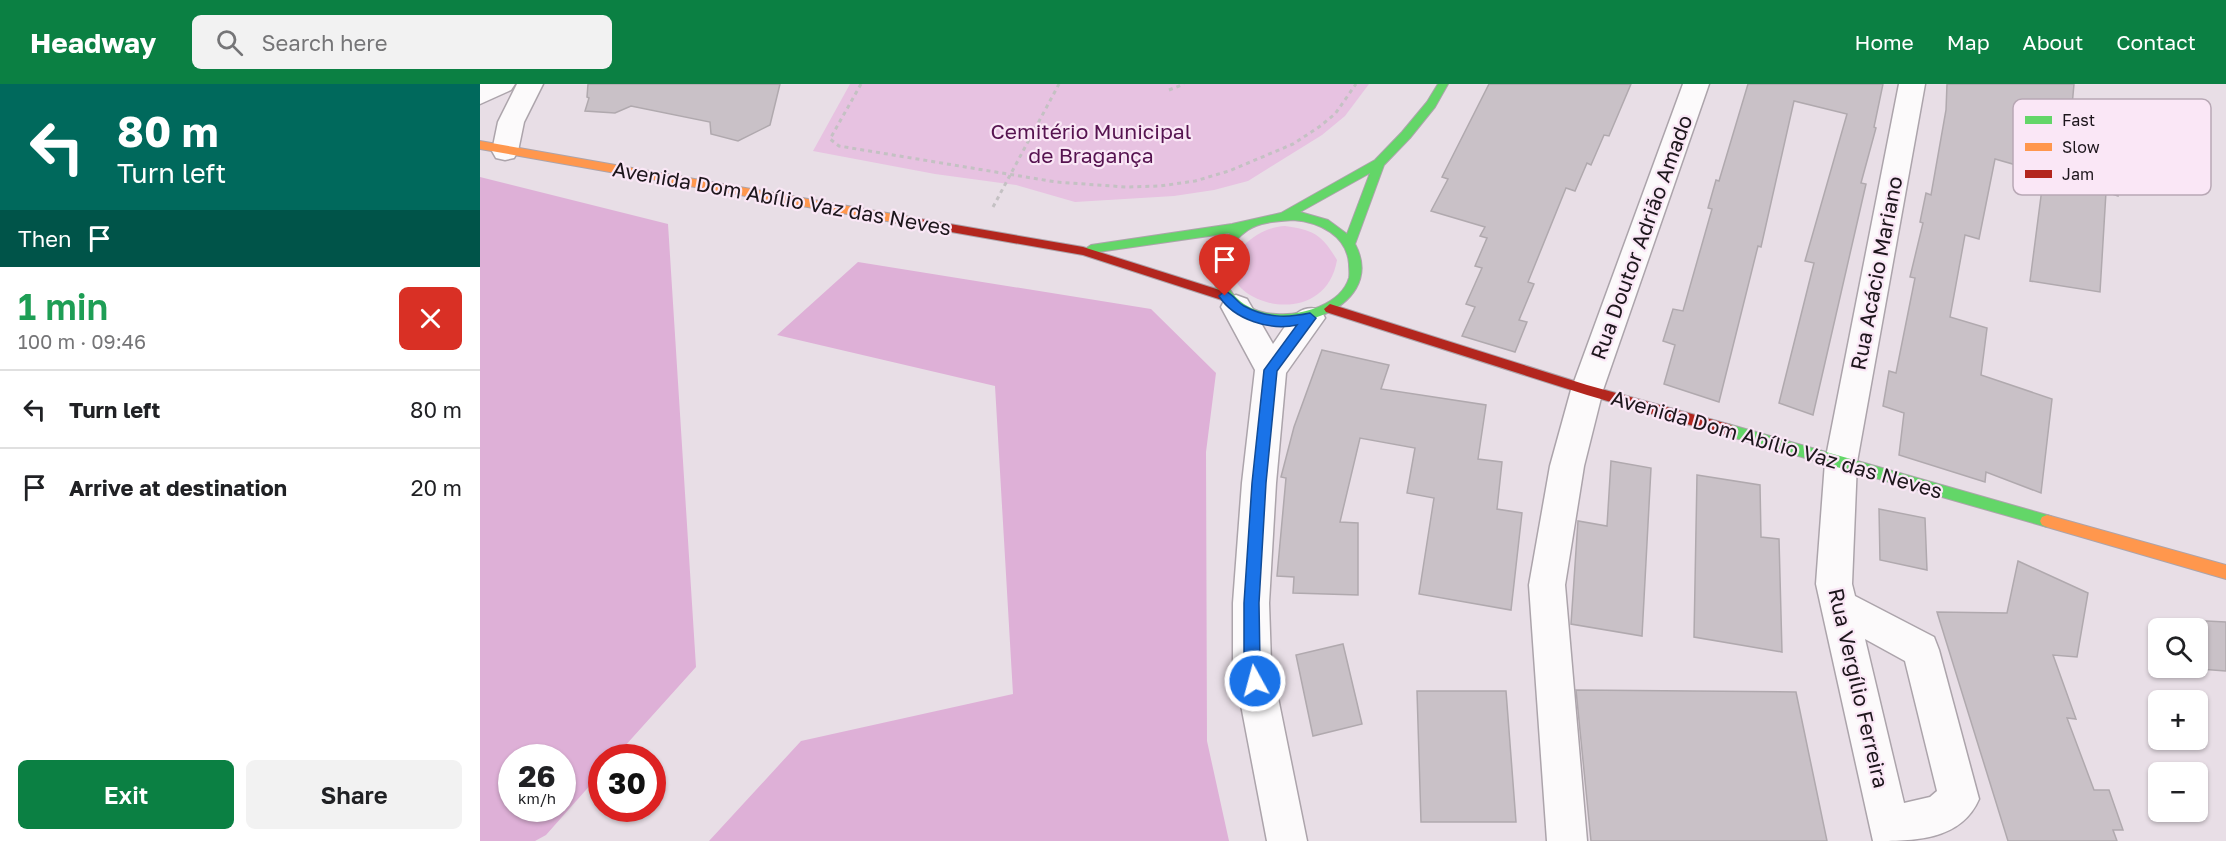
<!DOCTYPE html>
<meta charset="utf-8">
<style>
body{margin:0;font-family:"Golos Text",sans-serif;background:#f2f2f2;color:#202124;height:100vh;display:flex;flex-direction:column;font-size:22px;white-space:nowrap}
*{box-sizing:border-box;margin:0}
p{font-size:20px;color:#757577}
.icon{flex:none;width:33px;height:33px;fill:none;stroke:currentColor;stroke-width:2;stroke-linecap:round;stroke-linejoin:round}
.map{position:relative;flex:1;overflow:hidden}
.drawer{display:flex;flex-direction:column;background:#fff;width:480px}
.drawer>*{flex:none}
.guide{background:#00695c;color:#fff;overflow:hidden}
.fabs{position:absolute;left:1668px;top:534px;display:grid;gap:12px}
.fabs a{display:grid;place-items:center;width:60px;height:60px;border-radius:9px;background:#fff;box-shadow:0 2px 4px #0004;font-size:30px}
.speed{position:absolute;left:18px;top:660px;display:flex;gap:12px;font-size:30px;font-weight:700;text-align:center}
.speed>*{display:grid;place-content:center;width:78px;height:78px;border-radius:50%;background:#fff;box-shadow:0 2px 4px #0004;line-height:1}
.speed small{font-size:15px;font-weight:400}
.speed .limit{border:9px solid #d22;background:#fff;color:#111}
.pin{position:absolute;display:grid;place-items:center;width:51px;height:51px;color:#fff;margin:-62px -26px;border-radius:50% 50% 50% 0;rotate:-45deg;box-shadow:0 0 6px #0007}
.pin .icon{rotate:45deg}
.me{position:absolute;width:66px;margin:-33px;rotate:353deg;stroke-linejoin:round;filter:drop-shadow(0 0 4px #0008)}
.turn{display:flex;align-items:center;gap:21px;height:126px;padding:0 18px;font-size:27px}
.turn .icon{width:78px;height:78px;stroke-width:2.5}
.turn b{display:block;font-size:42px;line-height:51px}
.then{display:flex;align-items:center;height:57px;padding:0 18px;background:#0003;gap:12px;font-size:22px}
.round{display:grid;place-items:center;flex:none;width:63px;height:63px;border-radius:9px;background:#f2f2f2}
.headline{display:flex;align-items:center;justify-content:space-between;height:102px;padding:0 18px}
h1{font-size:36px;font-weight:600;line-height:45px;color:#1e9e55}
.button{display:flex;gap:12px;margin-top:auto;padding:12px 18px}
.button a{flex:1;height:69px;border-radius:9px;background:#0b8043;color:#fff;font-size:24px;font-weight:600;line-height:69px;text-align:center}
.button a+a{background:#f2f2f2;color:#202124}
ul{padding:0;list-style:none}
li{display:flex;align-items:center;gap:18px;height:78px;padding:0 18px;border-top:2px solid #e0e0e0}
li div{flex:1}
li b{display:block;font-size:22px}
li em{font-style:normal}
header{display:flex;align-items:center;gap:36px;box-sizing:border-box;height:84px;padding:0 30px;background:#0b8043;color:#fff}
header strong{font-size:28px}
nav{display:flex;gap:33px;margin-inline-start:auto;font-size:21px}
.search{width:420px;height:54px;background:#f2f2f2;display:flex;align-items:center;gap:15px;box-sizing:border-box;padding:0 21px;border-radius:9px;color:#757577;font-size:22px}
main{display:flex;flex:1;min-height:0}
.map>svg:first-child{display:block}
.green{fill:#e7c2e1}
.forest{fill:#deb0d7;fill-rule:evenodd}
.building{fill:#c9c1c7;stroke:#b0a9ae;stroke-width:1.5}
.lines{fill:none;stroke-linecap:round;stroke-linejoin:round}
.street-casing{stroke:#aca4ab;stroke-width:3}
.fast-casing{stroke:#aca4ab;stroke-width:2}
.slow-casing{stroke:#aca4ab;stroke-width:2}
.jam-casing{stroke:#aca4ab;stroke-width:2}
.path{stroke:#c4c1c3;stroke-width:3;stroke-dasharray:4 4;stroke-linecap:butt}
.street{fill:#fcfafb;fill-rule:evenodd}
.fast{fill:#63d668;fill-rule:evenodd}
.slow{fill:#ff974d;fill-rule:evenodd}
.jam{fill:#b3261e;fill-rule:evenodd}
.route{fill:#1a73e8;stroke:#114b97;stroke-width:1.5}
.labels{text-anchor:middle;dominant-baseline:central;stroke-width:4.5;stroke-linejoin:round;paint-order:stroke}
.park-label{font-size:21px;fill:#561350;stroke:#fae7f6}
.street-label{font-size:21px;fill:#1d161c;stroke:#fae7f6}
.key{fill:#fae7f6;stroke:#b8a8b5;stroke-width:1.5}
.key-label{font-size:16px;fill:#1d161c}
</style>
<header>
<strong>Headway</strong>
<div class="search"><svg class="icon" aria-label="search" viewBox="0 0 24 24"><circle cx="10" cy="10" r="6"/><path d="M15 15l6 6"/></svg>Search here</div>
<nav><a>Home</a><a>Map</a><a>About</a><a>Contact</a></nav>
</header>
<main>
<section class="drawer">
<div class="guide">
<div class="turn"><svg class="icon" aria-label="left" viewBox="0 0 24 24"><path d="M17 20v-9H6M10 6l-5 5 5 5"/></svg><div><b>80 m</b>Turn left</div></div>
<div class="then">Then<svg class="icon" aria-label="arrive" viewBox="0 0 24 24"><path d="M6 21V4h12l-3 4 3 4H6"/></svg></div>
</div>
<div class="headline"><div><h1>1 min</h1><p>100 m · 09:46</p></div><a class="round" style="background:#d93025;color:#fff"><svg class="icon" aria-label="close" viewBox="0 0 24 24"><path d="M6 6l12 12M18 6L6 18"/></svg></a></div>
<ul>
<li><svg class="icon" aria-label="left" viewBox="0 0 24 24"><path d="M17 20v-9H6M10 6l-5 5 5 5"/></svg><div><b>Turn left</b></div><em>80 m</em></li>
<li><svg class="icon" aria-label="arrive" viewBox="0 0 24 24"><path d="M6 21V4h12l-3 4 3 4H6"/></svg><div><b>Arrive at destination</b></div><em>20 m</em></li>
</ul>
<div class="button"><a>Exit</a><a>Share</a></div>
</section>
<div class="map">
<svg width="1746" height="757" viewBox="0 0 1746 757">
<rect width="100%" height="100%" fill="#e8dee6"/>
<g class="green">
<path d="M370 0H889L865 32 842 51 768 97 734 106 694 112 595 118 536 101 455 90 333 67Z"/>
<path d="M805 142C834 146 842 151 857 176 843 258 713 211 764 161 776 150 789 143 805 142Z"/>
</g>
<g class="forest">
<path d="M0 93 188 140 216 583 135 673 122 674 121 689 66 751 55 757H0ZM32 674H82V724H32Z"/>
<path d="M378 178 671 225 736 289 726 368 727 657 749 757H229L321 657 533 610 515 302 297 251Z"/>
</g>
<g class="building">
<path d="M108 0H300L290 41 258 57 231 50 230 38 151 22 135 29 105 27 109 14 107 13Z"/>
<path d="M1009 0H1151L1129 52 1124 51 1111 81 1107 79 1095 107 1086 104 1048 198 1054 200 1039 236 1047 238 1035 268 982 252 995 223 986 220 1002 184 995 182 1007 154 1000 152 1005 143 951 127 968 95 962 93Z"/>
<path d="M1268 0H1403L1394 43 1396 44 1381 99 1386 100 1333 331 1299 319 1334 179 1325 177 1367 30 1314 17 1281 163 1278 162 1239 318 1184 300 1195 261 1183 257 1193 225 1203 227 1232 125 1228 124 1236 96 1239 97Z"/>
<path d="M1467 0H1594L1588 66 1642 82 1638 112 1626 108 1620 208 1550 197 1564 89 1515 75 1499 155 1485 151 1470 233 1507 244 1501 291 1572 315 1561 409 1506 388 1505 398 1419 371 1424 329 1403 322 1409 287 1416 289 1435 194 1430 193 1443 139 1440 138 1446 109 1451 111 1466 26Z"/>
<path d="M842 266 909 281 901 305 1006 321 998 375 1022 378 1017 425 1042 429 1031 526 939 510 954 414 927 409 935 364 880 354 860 438 878 439V511L813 509 814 493 797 492 806 394 801 393 814 343Z"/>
<path d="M1131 377 1171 384 1162 552 1091 540 1098 437 1127 442Z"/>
<path d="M1217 391 1280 401 1281 453 1299 455 1302 568 1214 553Z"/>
<path d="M1399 425 1445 434 1447 486 1400 476Z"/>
<path d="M1538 477 1608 509 1597 573 1573 571 1596 635 1587 634 1614 706H1629L1643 746H1633L1637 757H1528L1457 528 1527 529Z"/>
<path d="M1687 535 1746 538V587L1706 584H1718V544H1691Z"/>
<path d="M863 560 882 640 833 652 816 571Z"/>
<path d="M1096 606 1316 608 1347 757H1111Z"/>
<path d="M937 607H1026L1036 738H941Z"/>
</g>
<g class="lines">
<g class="street-casing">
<g id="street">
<path d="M0 0H35L31 6 0 20Z"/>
<path d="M37 0H63L44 38 38 67 34 74 25 76 16 74 12 67 18 38Z"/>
<path d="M1203 0H1229L1123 306 1104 382 1085 501 1107 757H1067L1049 501 1070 382 1091 306Z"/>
<path d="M1419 0H1445L1377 378 1372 500 1375 512 1454 553 1459 566 1499 715C1481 757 1433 757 1393 757L1336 500 1345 378ZM1385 555 1425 577 1457 707 1450 713 1424 719Z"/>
<path d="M756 211 767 215 793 260C806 243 816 217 841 226L845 234 806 289 796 399 789 519 791 579 827 757H787L753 579V519L762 399 775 286 741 223 745 215Z"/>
</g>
</g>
<g class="fast-casing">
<g id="fast">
<path d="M958 0H968L955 23 930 54 904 81 875 160C911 228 789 263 748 223 743 218 739 209 736 203 725 184 736 163 750 149L611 169 605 165 611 161 752 140 801 129 895 76 922 48 947 18ZM890 89 867 150 848 136 820 128ZM813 136C839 138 867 151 869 180 869 184 870 190 869 194 861 221 821 232 796 230 746 227 723 177 768 146 779 138 800 137 813 136Z"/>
<path d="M1248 340 1567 431 1572 433 1574 437 1572 441 1567 443 1248 352 1243 350 1241 346 1243 342Z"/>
</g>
</g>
<g class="slow-casing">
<g id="slow">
<path d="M0 57 441 135 447 139 441 143 0 65Z"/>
<path d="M1567 431 1746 481V495L1567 443 1562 441 1560 437 1562 433Z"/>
</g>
</g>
<g class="jam-casing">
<g id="jam">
<path d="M441 135 603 163 749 209 751 212 745 217 603 171 437 142 435 139 437 136Z"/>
<path d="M850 220 1107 301 1248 340 1253 342 1255 346 1253 350 1248 352 1107 311 846 228 844 225Z"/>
</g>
</g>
<g class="path">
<path d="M381 0 350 55 359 62 576 98 646 103 680 102 715 97 749 87 813 60 839 43 855 30 876 0"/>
<path d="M689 6 704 0"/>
<path d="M513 123 579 0"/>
</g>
<use href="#street" class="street"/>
<use href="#fast" class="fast"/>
<use href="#slow" class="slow"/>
<use href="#jam" class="jam"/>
</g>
<path class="route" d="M745 207C753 210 757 218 764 222 786 234 807 234 830 229L836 234 797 287 786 399 779 519 780 579 783 597 781 602 775 604 770 602 764 579V519L772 399 784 286 817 241C791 247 754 236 739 212Z"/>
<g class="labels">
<g class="park-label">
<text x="611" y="47">Cemitério Municipal<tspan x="611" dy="24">de Bragança</tspan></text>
</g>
<g class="street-label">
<text transform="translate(302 114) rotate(10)">Avenida Dom Abílio Vaz das Neves</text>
<text transform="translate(1161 153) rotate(-70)">Rua Doutor Adrião Amado</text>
<text transform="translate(1396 189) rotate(-79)">Rua Acácio Mariano</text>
<text transform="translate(1297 360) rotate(16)">Avenida Dom Abílio Vaz das Neves</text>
<text transform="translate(1379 604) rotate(77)">Rua Vergílio Ferreira</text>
</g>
</g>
<rect x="1533" y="15" width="198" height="96" rx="9" class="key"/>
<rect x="1545" y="32" width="27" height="8" fill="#63d668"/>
<rect x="1545" y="59" width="27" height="8" fill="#ff974d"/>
<rect x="1545" y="86" width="27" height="8" fill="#b3261e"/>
<g class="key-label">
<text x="1582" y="42">Fast</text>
<text x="1582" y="69">Slow</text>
<text x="1582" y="96">Jam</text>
</g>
</svg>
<div class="fabs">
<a><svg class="icon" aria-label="search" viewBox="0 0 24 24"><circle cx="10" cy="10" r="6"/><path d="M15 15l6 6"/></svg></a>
<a>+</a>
<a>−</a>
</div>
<div class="speed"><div>26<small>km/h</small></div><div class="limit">30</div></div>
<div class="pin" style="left:745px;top:212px;background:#d93025"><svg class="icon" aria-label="arrive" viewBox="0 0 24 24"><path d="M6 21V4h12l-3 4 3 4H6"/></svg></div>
<svg class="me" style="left:775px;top:597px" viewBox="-20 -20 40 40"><circle r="17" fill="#1a73e8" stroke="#fff" stroke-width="3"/><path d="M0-11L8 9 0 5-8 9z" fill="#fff"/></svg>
</div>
</main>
